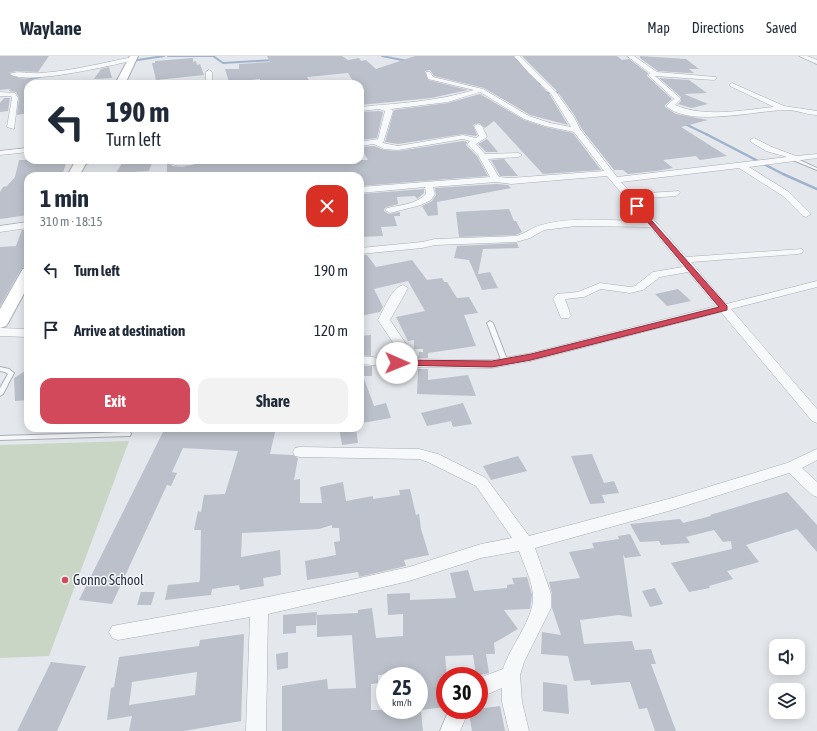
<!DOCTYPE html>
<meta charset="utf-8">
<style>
body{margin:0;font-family:"Asap Condensed",sans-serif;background:#f2f2f3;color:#1f2937;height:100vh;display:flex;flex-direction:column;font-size:15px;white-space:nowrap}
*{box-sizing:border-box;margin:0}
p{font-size:13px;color:#747a83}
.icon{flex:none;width:22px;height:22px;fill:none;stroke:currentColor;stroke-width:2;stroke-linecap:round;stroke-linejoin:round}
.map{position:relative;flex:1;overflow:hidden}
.drawer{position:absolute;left:24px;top:116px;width:340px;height:260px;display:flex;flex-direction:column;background:#fff;border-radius:12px;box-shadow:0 2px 10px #0003}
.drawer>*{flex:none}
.top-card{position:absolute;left:24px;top:24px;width:340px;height:84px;border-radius:12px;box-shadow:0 2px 10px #0003;background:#fff;color:#1f2937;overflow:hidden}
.controls{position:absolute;left:769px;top:583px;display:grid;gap:8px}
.controls a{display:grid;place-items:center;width:36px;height:36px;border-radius:8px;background:#fff;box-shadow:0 2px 10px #0003;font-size:20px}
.speed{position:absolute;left:376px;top:611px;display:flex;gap:8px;font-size:20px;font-weight:700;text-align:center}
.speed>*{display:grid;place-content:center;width:52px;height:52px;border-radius:50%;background:#fff;box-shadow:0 2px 10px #0003;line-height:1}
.speed small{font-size:10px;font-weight:400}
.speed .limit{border:6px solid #d22;background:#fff;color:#111}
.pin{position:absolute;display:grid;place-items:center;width:34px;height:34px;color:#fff;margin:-17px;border-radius:8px;box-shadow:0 2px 6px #0006}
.me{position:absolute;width:44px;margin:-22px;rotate:91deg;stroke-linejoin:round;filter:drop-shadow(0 0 3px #0008)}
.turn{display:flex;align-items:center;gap:14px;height:84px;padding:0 16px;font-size:18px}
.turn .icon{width:52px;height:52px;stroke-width:2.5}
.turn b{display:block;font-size:28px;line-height:34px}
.round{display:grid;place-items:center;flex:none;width:42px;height:42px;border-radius:12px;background:#f2f2f3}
.headline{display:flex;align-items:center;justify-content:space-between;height:68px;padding:0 16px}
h1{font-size:24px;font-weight:700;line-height:30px}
.cta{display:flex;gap:8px;margin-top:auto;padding:8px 16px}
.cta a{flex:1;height:46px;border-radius:12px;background:#d1495b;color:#fff;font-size:16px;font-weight:700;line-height:46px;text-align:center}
.cta a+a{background:#f2f2f3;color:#1f2937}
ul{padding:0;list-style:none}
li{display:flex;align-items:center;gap:12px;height:60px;padding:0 16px}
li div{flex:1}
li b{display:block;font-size:15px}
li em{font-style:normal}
header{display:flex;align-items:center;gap:24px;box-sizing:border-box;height:56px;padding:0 20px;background:#fff;border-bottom:1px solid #e0e1e3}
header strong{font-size:19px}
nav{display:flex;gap:22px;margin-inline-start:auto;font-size:14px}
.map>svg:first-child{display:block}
.green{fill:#c9d6c5}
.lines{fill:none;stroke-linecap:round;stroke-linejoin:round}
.stream-far1{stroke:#9fb4cc;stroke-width:2}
.stream{stroke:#9fb4cc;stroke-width:2.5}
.building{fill:#bbc0ca;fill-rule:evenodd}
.lane-casing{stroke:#a9aeb7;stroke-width:2}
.street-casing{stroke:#a9aeb7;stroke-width:1}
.secondary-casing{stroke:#a9aeb7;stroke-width:2}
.lane{fill:#f7f8fa;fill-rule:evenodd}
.street{fill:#f7f8fa;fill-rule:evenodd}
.secondary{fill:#fff;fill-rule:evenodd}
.route{fill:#d1495b;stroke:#882f3b}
.poi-dot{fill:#d1495b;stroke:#f4f6f9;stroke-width:1.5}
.labels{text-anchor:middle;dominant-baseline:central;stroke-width:3;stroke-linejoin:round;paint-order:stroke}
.near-poi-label{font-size:14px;fill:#2b3445;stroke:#f4f6f9;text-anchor:start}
</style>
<header>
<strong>Waylane</strong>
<nav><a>Map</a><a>Directions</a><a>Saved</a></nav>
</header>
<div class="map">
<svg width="817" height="675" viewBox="0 0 817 675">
<rect width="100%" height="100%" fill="#e4e7ec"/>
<path class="green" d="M129 385 49 600 0 602V389Z"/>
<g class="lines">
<g class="stream-far1">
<path d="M168 0H213L223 7 273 4"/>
<path d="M382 0 407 5"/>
<path d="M131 5 164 0"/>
<path d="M25 24 40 21"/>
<path d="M534 26 540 28 539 32 546 37 563 36"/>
<path d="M683 67 708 79"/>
</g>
<path class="stream" d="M706 78 783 118 817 133"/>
</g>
<g class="building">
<path d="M0 0H49L38 16 16 15 9 17 19 22 33 23 28 28V57L17 59 19 42 16 36 9 35 10 33 0 34Z"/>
<path d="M267 0H342L348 4 359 2 361 5 366 4 376 13 415 0H513L550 39 568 69 530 59 484 32 434 20 430 14 425 15 428 24 468 34 431 42 360 49V28H355L348 17 307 21 311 28H273L272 24 260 25V23L229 26 225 13H239V8L270 6Z"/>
<path d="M522 0H617L622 4 629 3 648 17 647 20 672 43 665 49V51L676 58 708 64 681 71 727 100 700 104 696 100 663 104 673 112 656 115 628 118 623 114H614L581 72 575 60 557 35Z"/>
<path d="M640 0 686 3 699 13H689L694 17H688L658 15 640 2Z"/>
<path d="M193 2V6L196 5 197 9 200 8 204 19 156 24 152 7H155V5Z"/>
<path d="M109 11 112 22 94 23 101 13Z"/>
<path d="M659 22 689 24 707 37 684 38 708 48 692 52 678 48 681 45V41Z"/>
<path d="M480 38 524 64 545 71 573 77 601 114 543 118 494 65 485 72 479 67 473 69 477 79 476 80 463 78 398 88 385 86 394 54 448 47Z"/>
<path d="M4 42H10L8 55 0 56V47Z"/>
<path d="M379 55 383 56 377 82 360 84V56Z"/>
<path d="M487 83 498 96H486L478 88Z"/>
<path d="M463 85 467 86 466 89 477 100 488 120 360 130V120H209V118L167 120V104H174L169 106 172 110 182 111 206 106 230 104H270V106L291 104H368L360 91 374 90 384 94 398 95Z"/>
<path d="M504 103 518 120H500L491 104Z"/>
<path d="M19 104H67L62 120H28V159L0 163V136L3 131 7 130 15 121Z"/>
<path d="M124 104H153L149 115 116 117Z"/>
<path d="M496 128 508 129 511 132 437 146 438 159 428 160 422 150 432 145 436 139 435 132Z"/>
<path d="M424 133V137L417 143 415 140 397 141 398 148 387 151 384 153V155L389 158 400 156V160H394L397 170 381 171 383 180 360 181V138Z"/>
<path d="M509 153 514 165H516L522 176 516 179 459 181 456 156Z"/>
<path d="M22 174H28V208L20 215 0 250V191L16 190Z"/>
<path d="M517 187 519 192 483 193 478 218 490 216 498 232 482 234 469 204 454 202 457 190Z"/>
<path d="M360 199H367L376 211 412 204 427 224 442 222 444 226H447L457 242 469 241 478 257 464 259 476 290 428 297V302H418L419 296H423V293H414V284L408 285 396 261 425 255 408 225 374 233 383 251 380 256 360 260Z"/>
<path d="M678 233 691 245 667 250 655 238Z"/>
<path d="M371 279V300L360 299V280Z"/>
<path d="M360 310H372V320H363L374 350 386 347 391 362 362 367 360 360Z"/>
<path d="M28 313V344L15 345 14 322Z"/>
<path d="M418 313H428V324L468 319 476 340 417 338Z"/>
<path d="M463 347 472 368 453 371 451 365 427 370 421 357Z"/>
<path d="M165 372H276L270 398 293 399 298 402 294 424 300 423V447H322L320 431 343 426 346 445 373 440V443L400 439 399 434 410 433 416 459 419 458 421 473 429 499 404 504 406 510 359 521 358 516 307 524 305 505 336 499 334 486 340 485 339 472H332V469L319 473 242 477 241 501 280 494 281 519 263 522 264 530 240 534 239 529 212 533 211 539 165 544 168 529 199 526 200 524 201 474H194L198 455 201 456 204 439 225 438 238 395 183 392 172 416 177 417 171 430 167 429 112 548 79 544Z"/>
<path d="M339 372H356L358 387 342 389Z"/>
<path d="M592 398 604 427 614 425 619 437 602 439 605 447 590 448 571 400Z"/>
<path d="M518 400 527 415 491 424 483 410Z"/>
<path d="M787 436 817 469V496L797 473 746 489 759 506 727 515 733 523 709 530 710 532 689 536 671 507 732 493 731 485 723 486 714 474 686 481 690 487 661 489 659 485 640 486 630 468 680 463 683 467 711 460 710 459Z"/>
<path d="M630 478 641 500 625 502 623 498 632 561 619 559 580 564 584 588 632 585 635 594 651 593 656 608H651L676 675H655L647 652 639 653 630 626 591 629 590 624 574 625 568 600 541 598 542 576 561 579 552 552V538L549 526 580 522 569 496 594 492 592 487 619 483 618 480Z"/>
<path d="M468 514 474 535 507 532V529L514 528 512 522 527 521 532 539 530 553 504 554 518 573 494 587 495 598H486L489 617 476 620 473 599 445 600 447 620H445V651L421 654 423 675H282V630L327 623 328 633 356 632 352 579 317 581V559L358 557V554L372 552 376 582 403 580V558L388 559 387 538 410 537V544L456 542 450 517ZM401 617 402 620H419V654H371V628L378 627V619Z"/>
<path d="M655 532 663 548 650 551 642 535Z"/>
<path d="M141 536H155L151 549H137Z"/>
<path d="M317 556 316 569 296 570V577L283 578V559Z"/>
<path d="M244 578 241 665 184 675H129L132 660 107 664 111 632 114 631 119 601 199 590 200 584ZM197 616 195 639 129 649 132 626Z"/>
<path d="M288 596V612L277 614 276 598Z"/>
<path d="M51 606 86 610 57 675H17Z"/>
<path d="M543 626 567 629 569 658 543 655Z"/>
<path d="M500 650 505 675H472L469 658 470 654Z"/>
</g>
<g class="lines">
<g class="lane-casing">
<g id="lane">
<path d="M793 102H795L817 112V114L793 104Z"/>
<path d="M93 104H99L79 110 77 109Z"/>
<path d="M490 265 493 267 508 306 507 307 505 308 502 306 487 267Z"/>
<path d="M0 311 9 313 14 317 3 338 0 340V332L8 318 5 316 0 315Z"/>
<path d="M128 376H130L131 378 130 380H128L0 384V380Z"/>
</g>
</g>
<g class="street-casing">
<g id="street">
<path d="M514 0H520L556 36 574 61 580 73 617 121 787 101 766 95 751 86 750 84 754 82 772 91 796 100 817 98V102L749 111 789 136 811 158 806 161 803 160 783 140 739 112 621 126 632 138 679 135 680 137 676 140 636 143 686 201 802 193 803 195 802 197 798 198 691 206 726 248 817 225V231L731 253 817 353V367L812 365 721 256 531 305 492 312 397 311 360 308V300L392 303 394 288 378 264C384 254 391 232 403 229L408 232 390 264 406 288 404 303 492 304 531 297 716 250 688 216 660 221 643 234 630 237 601 233 584 241 565 243 571 260 569 262H561L553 242 557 238 578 236 600 227 630 231 635 230 653 216 683 211 650 171 576 170 544 174 530 182 516 186 435 189 422 192 360 198V192L422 186 435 183 516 180C525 178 532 171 541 169 573 160 611 165 645 165L607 120 511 128 496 126 433 131 435 138 431 144 421 149 390 157 385 154 387 152C400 149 417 148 426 138L425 131 360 137V131L490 121 478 99 467 88 470 85 463 83 398 94 384 93 374 88 360 90V86L378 83 385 55 379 53 360 55V51C400 47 434 46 474 34L428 23 426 16H430L433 21 483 33 529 60 550 67 571 71 551 38 529 17ZM480 36 524 63 545 70 574 76 604 115 511 122 499 121 488 103 518 101 522 99 518 97 485 98 476 88 487 81 482 70 478 68 474 70 479 80 476 82 463 79 398 90 383 87 393 55 391 53 448 46Z"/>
<path d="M627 0H634L657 16 716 21 717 22 714 24 655 20 680 42V44L675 49C705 62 742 54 774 51L730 30 729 29 732 27 784 50 817 55V59C807 59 797 54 787 54 757 54 690 72 666 50L674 43 648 19 650 17Z"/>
<path d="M799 0H807L817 4V8Z"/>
<path d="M133 1 135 2V4C113 9 26 30 10 18 16 14 32 18 40 17 72 15 102 7 133 1Z"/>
<path d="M209 14 212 16V28H206V16Z"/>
<path d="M0 36 15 37 18 42 14 73 7 71 12 42 11 40H0Z"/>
<path d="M28 92V96L0 99V95Z"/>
<path d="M179 104H206C200 109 176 112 170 107Z"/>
<path d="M28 166V172L0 176V170Z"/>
<path d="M0 272 28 273V281L0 280Z"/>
<path d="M300 391 419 393 438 398 486 422 529 480 672 442 787 407 817 393V404L802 412 817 426V441L812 439 789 417 672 454 535 492 551 538V552L524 606 520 619 522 646 529 675H509L502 646V632L479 642V622L503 613C510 590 535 562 533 539 532 525 524 509 519 495L481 502 409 525 268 558 266 675H246L250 561 118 584 112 582 109 576 112 570 228 549 337 527 409 511 481 488 512 482 476 430 428 406 419 403 300 401 295 400 293 396 295 392Z"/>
<path d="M449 654H469L460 675H440Z"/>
</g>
</g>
<g class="secondary-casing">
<g id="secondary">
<path d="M130 0H138L125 28H115Z"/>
<path d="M76 104H88L79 120H67Z"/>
<path d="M28 212V230L8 267 6 270 0 272V253L21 216 23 213Z"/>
</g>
</g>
<use href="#lane" class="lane"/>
<use href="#street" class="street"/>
<use href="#secondary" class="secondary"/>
</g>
<path class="route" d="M637 148 727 250V254L531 304 492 311 394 309 392 307 397 304 492 305 531 298 719 251 635 151 634 150Z"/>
<circle class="poi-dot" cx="65" cy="524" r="4"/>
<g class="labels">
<g class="near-poi-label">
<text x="73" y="524">Gonno School</text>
</g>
</g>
</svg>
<div class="controls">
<a><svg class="icon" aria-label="sound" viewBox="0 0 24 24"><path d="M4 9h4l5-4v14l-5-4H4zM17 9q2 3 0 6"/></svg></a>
<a><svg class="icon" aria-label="layers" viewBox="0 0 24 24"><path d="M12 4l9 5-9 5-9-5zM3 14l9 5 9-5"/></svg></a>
</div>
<div class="speed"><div>25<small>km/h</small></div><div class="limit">30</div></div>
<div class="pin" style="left:637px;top:150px;background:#d93025"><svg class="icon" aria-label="arrive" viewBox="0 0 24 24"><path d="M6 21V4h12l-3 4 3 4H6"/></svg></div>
<svg class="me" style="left:397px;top:307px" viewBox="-20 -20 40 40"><circle r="19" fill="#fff"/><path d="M0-13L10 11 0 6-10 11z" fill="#d1495b"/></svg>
<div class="top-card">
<div class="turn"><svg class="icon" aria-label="left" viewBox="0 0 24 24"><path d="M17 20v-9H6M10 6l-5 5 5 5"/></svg><div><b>190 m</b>Turn left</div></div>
</div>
<section class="drawer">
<div class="headline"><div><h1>1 min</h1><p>310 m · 18:15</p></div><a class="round" style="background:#d93025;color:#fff"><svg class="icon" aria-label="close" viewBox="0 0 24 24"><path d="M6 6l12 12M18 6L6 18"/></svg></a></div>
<ul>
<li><svg class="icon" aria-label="left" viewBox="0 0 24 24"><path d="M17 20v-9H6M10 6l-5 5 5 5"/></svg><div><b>Turn left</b></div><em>190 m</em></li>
<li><svg class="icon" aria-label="arrive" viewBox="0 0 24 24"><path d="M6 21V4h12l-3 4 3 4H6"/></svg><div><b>Arrive at destination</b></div><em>120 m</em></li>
</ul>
<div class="cta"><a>Exit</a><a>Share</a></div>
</section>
</div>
